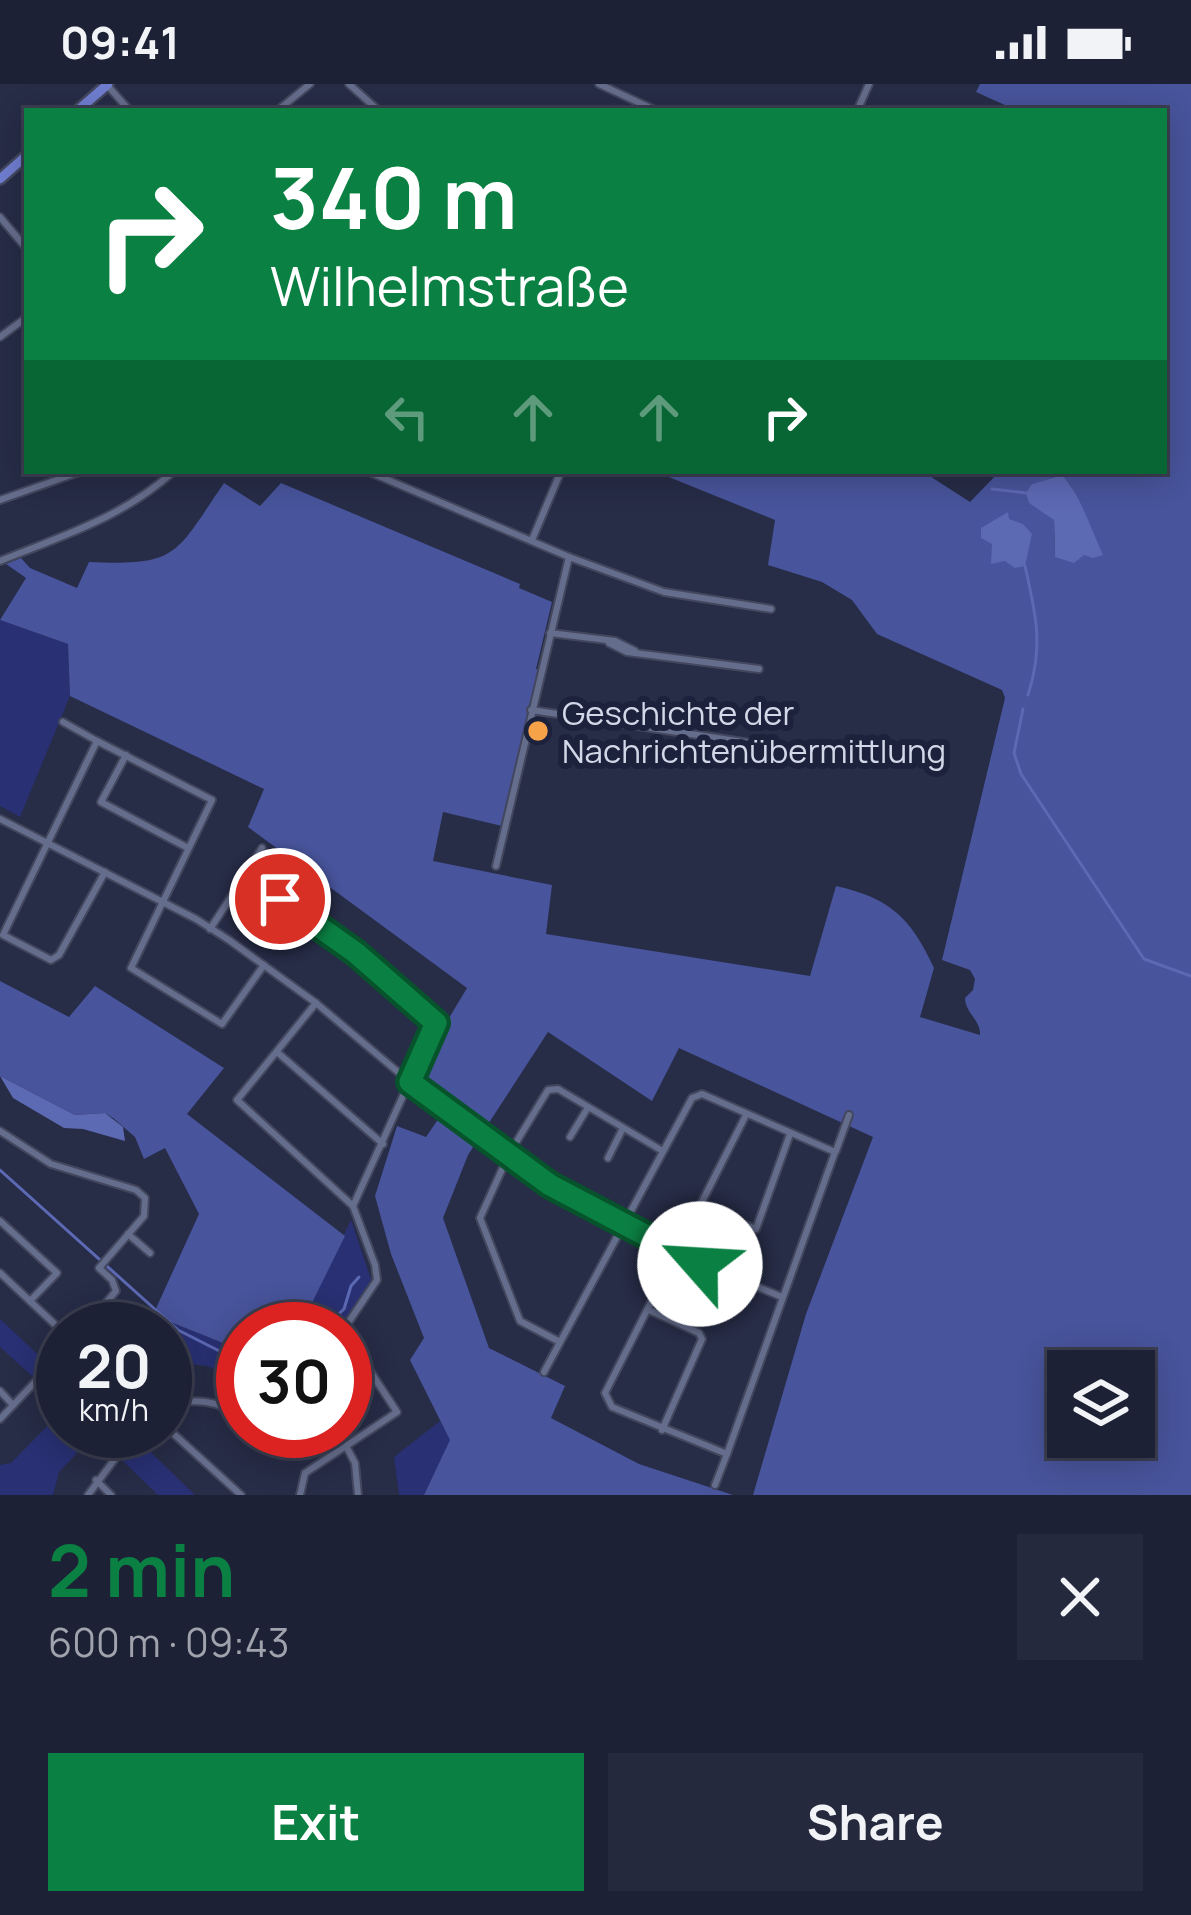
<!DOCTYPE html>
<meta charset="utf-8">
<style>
body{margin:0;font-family:Manrope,sans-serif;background:#25293d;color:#f1f3f6;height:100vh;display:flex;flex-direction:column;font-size:45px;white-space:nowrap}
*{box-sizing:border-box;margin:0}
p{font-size:39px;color:#a0a3ad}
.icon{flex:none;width:66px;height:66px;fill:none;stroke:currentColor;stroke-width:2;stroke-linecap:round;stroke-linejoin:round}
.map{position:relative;height:1411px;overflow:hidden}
.panel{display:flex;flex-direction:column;background:#1d2135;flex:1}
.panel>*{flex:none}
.hud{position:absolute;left:24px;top:24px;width:1143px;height:366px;border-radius:0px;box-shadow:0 6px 30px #0003,0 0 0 3px #3b3e50;background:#0b8043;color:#fff;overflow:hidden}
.fabs{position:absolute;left:1047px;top:1266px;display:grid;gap:24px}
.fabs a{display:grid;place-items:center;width:108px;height:108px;border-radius:0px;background:#1d2135;box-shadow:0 6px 30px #0003,0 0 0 3px #3b3e50;font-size:60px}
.speed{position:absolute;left:36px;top:1218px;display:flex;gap:24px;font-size:60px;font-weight:700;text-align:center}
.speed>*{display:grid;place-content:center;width:156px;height:156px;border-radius:50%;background:#1d2135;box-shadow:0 6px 30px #0003,0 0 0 3px #3b3e50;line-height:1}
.speed small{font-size:30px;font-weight:400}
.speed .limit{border:18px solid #d22;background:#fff;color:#111}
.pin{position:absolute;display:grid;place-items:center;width:102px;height:102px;color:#fff;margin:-51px;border:6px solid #fff;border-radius:50%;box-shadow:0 3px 12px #0007}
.me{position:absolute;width:132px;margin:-66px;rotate:296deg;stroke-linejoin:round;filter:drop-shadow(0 0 9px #0008)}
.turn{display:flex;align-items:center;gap:42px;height:252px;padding:0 48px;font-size:54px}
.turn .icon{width:156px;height:156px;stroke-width:2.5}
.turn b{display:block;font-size:84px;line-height:102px}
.lanes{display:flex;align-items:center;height:114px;padding:0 48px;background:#0003;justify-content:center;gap:60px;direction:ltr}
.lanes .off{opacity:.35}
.round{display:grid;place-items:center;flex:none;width:126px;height:126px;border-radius:0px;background:#25293d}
.headline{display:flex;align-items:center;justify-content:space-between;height:204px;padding:0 48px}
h1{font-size:72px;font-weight:700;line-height:90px;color:#0b8043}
.action{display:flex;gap:24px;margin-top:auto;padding:24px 48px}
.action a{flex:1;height:138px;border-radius:0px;background:#0b8043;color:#fff;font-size:48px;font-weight:700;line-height:138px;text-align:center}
.action a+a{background:#25293d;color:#f1f3f6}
.status{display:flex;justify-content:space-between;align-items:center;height:84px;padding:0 60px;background:#1d2135;direction:ltr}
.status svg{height:33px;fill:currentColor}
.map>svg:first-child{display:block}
.green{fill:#293073}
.forest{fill:#48549b;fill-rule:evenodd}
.water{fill:#5c69b3}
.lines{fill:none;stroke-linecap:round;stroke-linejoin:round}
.stream{stroke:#5c69b3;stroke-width:3}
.minor-casing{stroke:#43475e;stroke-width:10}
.major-casing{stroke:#43475e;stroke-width:14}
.minor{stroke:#656d8c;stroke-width:6}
.major{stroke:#6f7dcf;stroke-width:9}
.route-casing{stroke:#07532c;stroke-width:30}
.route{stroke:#0b8043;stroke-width:21}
.poi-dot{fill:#f6a248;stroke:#1d223c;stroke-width:4.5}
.labels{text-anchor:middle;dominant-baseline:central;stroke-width:12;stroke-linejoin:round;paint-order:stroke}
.poi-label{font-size:33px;fill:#d3d8e9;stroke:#1d223c;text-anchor:start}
</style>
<div class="status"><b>09:41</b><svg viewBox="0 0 49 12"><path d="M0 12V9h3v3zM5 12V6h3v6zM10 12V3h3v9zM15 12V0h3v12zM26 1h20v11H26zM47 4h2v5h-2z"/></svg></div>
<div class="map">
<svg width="1191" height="1411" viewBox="0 0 1191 1411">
<rect width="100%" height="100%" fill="#272c47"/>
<g class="green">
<path d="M0 536 68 560 70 612 20 733 0 722Z"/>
<path d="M351 1136 371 1195 362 1216 340 1245H299Z"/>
<path d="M153 1231 243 1267V1297L207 1282 170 1278 165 1281V1245H139Z"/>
<path d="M0 1235 63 1294V1320L0 1263Z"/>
<path d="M63 1326V1347H128L132 1351 116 1369 94 1351 59 1388 53 1411H0V1381L11 1379Z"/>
<path d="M440 1337 451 1356 424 1411H399L394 1373Z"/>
<path d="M139 1357 195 1411H158L122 1376Z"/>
</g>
<g class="forest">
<path d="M980 0H1191V1411H753L806 1230 873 1053 679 964 652 1017 548 948 468 1071 443 1134 489 1264 565 1302 551 1334 639 1380 733 1411H424L450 1356 410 1276 424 1254 391 1170 375 1112 397 1042 426 1053 445 1025 410 999 467 904 248 743 264 705 70 612 68 560 0 536 26 494 6 480 21 474 30 484 77 504 89 478C180 482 175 470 224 399L260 422 281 399 520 500 519 504 552 518 536 585 546 588 520 665 502 742 443 728 433 777 552 801 546 850 810 892 836 802C890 814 911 834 934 884L920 933 980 951C981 936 965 929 965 914L973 906 975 895 970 886 942 876 1005 614 1002 606 877 550 852 516 822 498 768 481 775 436 654 387H922L970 418 1000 387H1164V27H1018L976 8ZM1062 391C1079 409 1079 426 1092 446L1055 473 1054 436 1033 400ZM1068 1287H1134V1353H1068Z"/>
<path d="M0 897 69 933 95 902 224 984 187 1030 345 1152 299 1245H243V1267L153 1231 199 1130 165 1064 144 1075 135 1053 113 1034 105 1029 75 1031 0 992Z"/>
</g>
<g class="water">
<path d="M1062 391C1080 410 1091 445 1103 471L1093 474 1084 471 1074 479 1055 473 1054 436 1029 419 1026 409 1032 400Z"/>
<path d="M1008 428 1009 435 1023 440 1032 450 1025 482 1015 484 1005 477 991 480 992 460 981 454V444Z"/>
<path d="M0 992 75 1031 105 1029 123 1043 125 1057 83 1045 64 1044 13 1014Z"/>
</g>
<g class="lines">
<g class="stream">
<path d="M992 405 1026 409"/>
<path d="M1025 482C1036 531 1044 562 1028 611"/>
<path d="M1023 625 1014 669 1021 690 1144 875 1191 892"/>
<path d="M0 1086 178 1246 243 1279"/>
<path d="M323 1245 344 1225 351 1202 359 1193"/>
</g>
<g class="minor-casing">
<g id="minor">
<path d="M349 0 379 27"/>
<path d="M599 0 657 27"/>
<path d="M107 1 130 27"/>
<path d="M277 27 310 0"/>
<path d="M857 27 869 0"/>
<path d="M0 133 27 165"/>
<path d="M0 253 27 233"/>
<path d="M367 387 569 473 664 508 771 525"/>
<path d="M0 416 82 387"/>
<path d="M532 456 561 387"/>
<path d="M0 477C64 451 122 434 174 387"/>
<path d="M550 549 615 557 635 567"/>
<path d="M609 559 627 568 759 585"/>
<path d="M531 626 771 662"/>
<path d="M63 638 97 657"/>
<path d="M126 671 101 718 188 764"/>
<path d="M0 735 196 835 229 856 316 919 442 1025 550 1101 676 1169 782 1213"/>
<path d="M496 782 569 473"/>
<path d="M105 788 59 871 51 876 3 851 97 657 212 716 131 884 222 940 264 881"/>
<path d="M245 792 262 764"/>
<path d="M210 845 245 792 356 869 436 939 353 1122"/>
<path d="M316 919 237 1016 353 1122 375 1181 377 1196 344 1245"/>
<path d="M277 968 383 1060"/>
<path d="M0 1047 51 1080 136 1106 145 1114 144 1132 99 1184 112 1196 116 1207 84 1245"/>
<path d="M570 1053 587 1025"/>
<path d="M836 1067 849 1031"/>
<path d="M608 1074 622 1046"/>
<path d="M700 1124 756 1145 790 1050"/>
<path d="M0 1137 57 1189 30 1217"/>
<path d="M128 1150 150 1169"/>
<path d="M0 1189 63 1248"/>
<path d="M649 1226 699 1249 702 1255 662 1346"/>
<path d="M345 1249 397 1328 346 1362 355 1379 358 1411"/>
<path d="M558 1257 520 1237 480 1134 509 1070 548 1006 558 1005 661 1066"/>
<path d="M50 1282 63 1268"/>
<path d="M544 1288 692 1014 702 1010 835 1068 727 1370 612 1323 605 1309 746 1031"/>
<path d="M0 1307 13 1321"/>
<path d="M165 1321C195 1314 218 1316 243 1333"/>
<path d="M0 1335 37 1296"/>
<path d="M165 1342 241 1411"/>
<path d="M135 1353 141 1347"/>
<path d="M96 1396 111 1411"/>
<path d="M715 1401 727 1370"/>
<path d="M88 1411 117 1372"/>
<path d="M300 1411 305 1389 346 1362"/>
</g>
</g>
<g class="major-casing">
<g id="major">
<path d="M77 27 108 0"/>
<path d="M0 95 27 71"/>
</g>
</g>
<use href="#minor" class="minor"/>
<use href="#major" class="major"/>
</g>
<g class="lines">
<g class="route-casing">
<path id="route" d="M280 815 356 869 436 939 410 998 550 1101 700 1180"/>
</g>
<use href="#route" class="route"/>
</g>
<circle class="poi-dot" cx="538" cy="647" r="12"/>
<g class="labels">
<g class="poi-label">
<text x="562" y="628">Geschichte der<tspan x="562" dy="38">Nachrichtenübermittlung</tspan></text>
</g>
</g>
</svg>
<div class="fabs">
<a><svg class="icon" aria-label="layers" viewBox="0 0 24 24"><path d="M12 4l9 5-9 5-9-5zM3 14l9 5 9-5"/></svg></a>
</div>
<div class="speed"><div>20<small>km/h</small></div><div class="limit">30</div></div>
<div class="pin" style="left:280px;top:815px;background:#d93025"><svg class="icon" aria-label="arrive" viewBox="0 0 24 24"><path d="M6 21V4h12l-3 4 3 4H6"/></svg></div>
<svg class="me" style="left:700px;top:1180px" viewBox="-20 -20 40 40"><circle r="19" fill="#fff"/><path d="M0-13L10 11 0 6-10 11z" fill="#0b8043"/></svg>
<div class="hud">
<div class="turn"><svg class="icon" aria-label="right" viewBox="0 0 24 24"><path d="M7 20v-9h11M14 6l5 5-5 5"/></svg><div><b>340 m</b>Wilhelmstraße</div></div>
<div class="lanes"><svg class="icon off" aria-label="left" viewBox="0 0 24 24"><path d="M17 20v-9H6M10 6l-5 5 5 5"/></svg><svg class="icon off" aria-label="ahead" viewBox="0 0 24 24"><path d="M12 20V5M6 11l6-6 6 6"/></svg><svg class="icon off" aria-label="ahead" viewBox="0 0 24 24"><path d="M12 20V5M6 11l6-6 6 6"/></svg><svg class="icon" aria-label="right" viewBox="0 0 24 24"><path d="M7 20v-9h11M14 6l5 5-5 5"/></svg></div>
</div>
</div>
<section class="panel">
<div class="headline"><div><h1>2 min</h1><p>600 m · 09:43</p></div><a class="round"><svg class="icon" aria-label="close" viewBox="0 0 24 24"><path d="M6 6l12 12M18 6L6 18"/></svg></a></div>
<div class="action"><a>Exit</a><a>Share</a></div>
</section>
